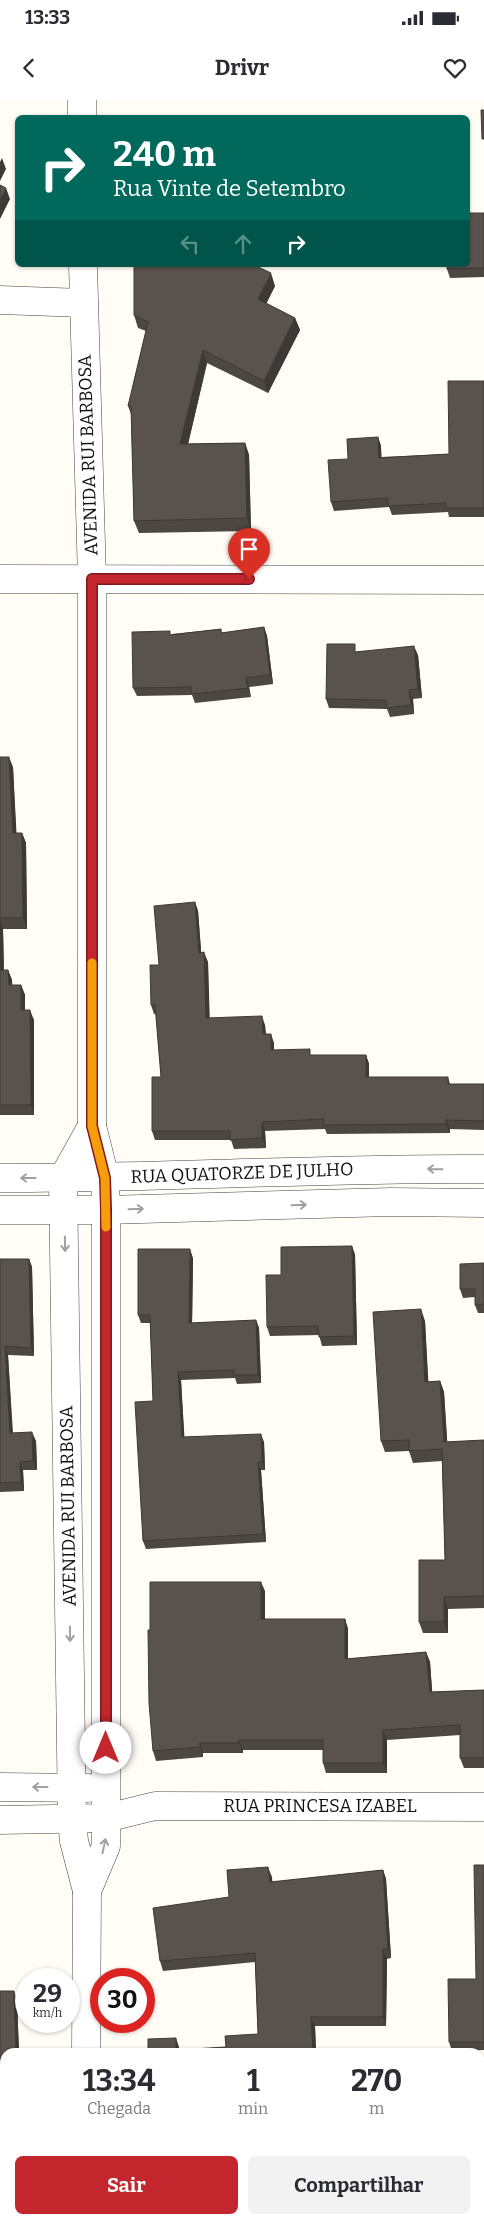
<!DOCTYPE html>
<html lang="pt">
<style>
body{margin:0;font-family:Bitter,serif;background:#f2f2f3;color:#2b2b33;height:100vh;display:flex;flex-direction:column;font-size:19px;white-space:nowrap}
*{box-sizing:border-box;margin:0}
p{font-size:16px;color:#7c7c81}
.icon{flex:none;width:28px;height:28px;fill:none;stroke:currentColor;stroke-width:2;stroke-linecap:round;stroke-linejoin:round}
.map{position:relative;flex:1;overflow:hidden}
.sheet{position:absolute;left:0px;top:1948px;width:485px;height:176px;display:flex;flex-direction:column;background:#fff;border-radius:15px 15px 0 0;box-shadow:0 1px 4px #0004}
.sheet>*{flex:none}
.banner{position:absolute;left:15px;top:15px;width:455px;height:152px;border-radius:8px;box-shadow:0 1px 4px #0004;background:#00695c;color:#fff;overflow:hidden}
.speed{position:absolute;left:15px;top:1868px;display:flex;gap:10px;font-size:25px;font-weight:700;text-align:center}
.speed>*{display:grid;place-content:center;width:65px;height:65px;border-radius:50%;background:#fff;box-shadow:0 1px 4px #0004;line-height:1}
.speed small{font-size:12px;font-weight:400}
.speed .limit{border:8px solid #d22;background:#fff;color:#111}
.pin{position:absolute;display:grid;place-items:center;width:42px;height:42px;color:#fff;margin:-51px -21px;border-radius:50% 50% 50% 0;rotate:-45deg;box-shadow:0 0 5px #0007}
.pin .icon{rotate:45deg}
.me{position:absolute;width:55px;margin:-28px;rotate:0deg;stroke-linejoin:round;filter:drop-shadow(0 0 4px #0008)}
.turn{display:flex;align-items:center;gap:18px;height:105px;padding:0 15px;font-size:22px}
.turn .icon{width:65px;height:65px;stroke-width:2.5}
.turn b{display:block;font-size:35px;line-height:42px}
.lanes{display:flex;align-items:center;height:48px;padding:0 15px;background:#0003;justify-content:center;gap:25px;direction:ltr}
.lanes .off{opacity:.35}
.eta{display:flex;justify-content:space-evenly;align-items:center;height:85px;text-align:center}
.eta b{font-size:30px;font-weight:700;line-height:35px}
.cta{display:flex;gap:10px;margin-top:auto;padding:10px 15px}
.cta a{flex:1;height:58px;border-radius:8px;background:#c4262e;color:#fff;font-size:20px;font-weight:700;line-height:58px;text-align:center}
.cta a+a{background:#f2f2f3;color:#2b2b33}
.status{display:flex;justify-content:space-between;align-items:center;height:35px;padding:0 25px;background:#fff;direction:ltr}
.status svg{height:14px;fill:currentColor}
header{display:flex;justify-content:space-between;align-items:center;height:65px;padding:0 15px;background:#fff;font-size:22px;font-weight:700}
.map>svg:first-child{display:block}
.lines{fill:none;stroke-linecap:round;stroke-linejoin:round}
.minor-casing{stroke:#444;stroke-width:29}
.minor{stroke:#fff;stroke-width:28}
.wall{fill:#4d4742}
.shaded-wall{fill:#3f3936}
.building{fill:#5a524d;stroke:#3f3936}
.oneway{stroke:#a0a0a0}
.route-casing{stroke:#7f191e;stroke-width:12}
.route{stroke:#c4262e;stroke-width:9}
.slow{stroke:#f59e0b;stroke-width:9}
.labels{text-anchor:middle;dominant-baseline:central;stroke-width:5;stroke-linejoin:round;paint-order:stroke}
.street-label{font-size:18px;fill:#111;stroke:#fff}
</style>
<div class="status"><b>13:33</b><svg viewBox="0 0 49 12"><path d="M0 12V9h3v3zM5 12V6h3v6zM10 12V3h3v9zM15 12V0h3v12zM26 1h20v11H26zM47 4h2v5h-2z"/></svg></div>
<header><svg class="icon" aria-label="back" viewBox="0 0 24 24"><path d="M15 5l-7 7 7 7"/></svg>Drivr<svg class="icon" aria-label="heart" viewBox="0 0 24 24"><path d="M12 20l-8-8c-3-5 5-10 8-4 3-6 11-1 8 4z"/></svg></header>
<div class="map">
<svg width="484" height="2123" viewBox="0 0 484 2123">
<rect width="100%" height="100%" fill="#fffdf5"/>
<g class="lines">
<g class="minor-casing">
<g id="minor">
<path d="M82 0V18"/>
<path d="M83 165 92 479V1026L105 1078 106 1110V1746L87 1791"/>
<path d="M0 200 83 203"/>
<path d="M0 479 484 480"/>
<path d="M0 1078C161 1078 323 1068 484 1069"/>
<path d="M0 1110H106L391 1102 484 1103"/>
<path d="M0 1687 88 1688"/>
<path d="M0 1720 106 1718 155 1706 484 1707"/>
<path d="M86 1952 87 1791 74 1741 72 1719 63 1078 92 1026"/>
<path d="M85 2123V2119"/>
</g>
</g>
<use href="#minor" class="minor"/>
</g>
<g class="wall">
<path d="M484 113V177L450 178 447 169Z"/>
<path d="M275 186 266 204 295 218 300 230 268 293 207 263 188 344 245 343 249 355 251 431 139 433 134 421 131 314 128 306 146 231 138 228 134 215Z"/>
<path d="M484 281V417H449L448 412 392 415 389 407 334 411 331 402 348 359 378 337 381 346V357L449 354Z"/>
<path d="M264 527 267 536 273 584 249 587 251 597 195 603 192 595 137 596 133 588 172 534 221 529 222 533Z"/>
<path d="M358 551 418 555 422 598 413 599 414 614 390 617 387 609 329 608 326 599Z"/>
<path d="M0 657 13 667 16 733H22L26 743 27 829H3L4 870H8L12 880V885H21L25 895V910L34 920V1015H0Z"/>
<path d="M195 802 198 811 201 852 208 862 209 918 265 925 266 934 274 943V950L312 955H366L369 964V977H448L450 984H484V1030L450 1029V1033L327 1034 325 1029 265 1031 266 1048 234 1049 231 1040H155L152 1031 161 977 156 914H154L151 905 159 865Z"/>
<path d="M355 1154 357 1245 322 1246 319 1235 270 1236 267 1227 281 1175Z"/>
<path d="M193 1158 192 1223 256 1220 259 1228 261 1283 237 1284 235 1278 181 1280 184 1337 264 1342 265 1370H261L266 1442 146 1449 143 1441 153 1301 150 1223H141L138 1215Z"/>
<path d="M0 1159H29L32 1167 34 1256 8 1255 13 1333 36 1341 37 1370H23L24 1391 0 1392Z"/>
<path d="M484 1163V1213H478L475 1205V1197L463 1198 460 1189Z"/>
<path d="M425 1221 428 1282 440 1281 444 1292 447 1342 484 1340V1508L448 1509V1533H423L419 1522 445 1460 442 1361 413 1363 409 1351 385 1352 381 1341Z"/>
<path d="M265 1491V1519H345L348 1529V1559L426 1552 430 1562 432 1592 484 1590V1668H464L460 1658V1635L387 1640V1673H326L323 1663V1650H243V1653H203V1657L156 1661 153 1651 150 1530Z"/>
<path d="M484 1765V1950L452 1951 449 1942 476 1879Z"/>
<path d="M383 1770 386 1779 391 1858 387 1859 386 1926H315L316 1952H148L179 1947V1950L226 1947 258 1934 255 1862 163 1871 160 1861 229 1797 272 1777V1782Z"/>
<path d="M0 1891 17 1900 19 1952H5V2022H0Z"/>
</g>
<g class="shaded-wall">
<path d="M2 58 6 69 0 81V62Z"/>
<path d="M6 88 10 99 0 119V101Z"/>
<path d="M271 173 275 186 262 212 258 199Z"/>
<path d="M295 218 300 230 268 293 264 281Z"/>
<path d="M203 250 207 263 185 357 180 344Z"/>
<path d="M378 337 381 346 382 367 379 358Z"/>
<path d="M245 343 249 355 251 431 247 418Z"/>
<path d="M264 527 267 536 273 584 270 575Z"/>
<path d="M414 546 418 555 422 598 418 589Z"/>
<path d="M246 578 249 587 251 597 248 588Z"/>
<path d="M409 590 413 599 414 614 411 605Z"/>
<path d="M9 657 13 667 17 743 13 733Z"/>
<path d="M22 733 26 743 27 829 23 818Z"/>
<path d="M195 802 198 811 202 862 199 853Z"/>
<path d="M0 819 3 829 4 880 0 870Z"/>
<path d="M204 852 208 862 210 927 206 918Z"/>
<path d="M8 870 12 880 13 895 9 885Z"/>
<path d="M21 885 25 895V920L21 910Z"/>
<path d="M30 910 34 920V1015L31 1005Z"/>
<path d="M262 916 265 925 266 943 263 934Z"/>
<path d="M271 934 274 943V960L271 950Z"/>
<path d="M366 955 369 964V986L366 977Z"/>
<path d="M446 1020 450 1029V1033L446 1024Z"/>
<path d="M262 1022 265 1031 266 1048 262 1038Z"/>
<path d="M352 1146 355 1154 357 1245 354 1236Z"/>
<path d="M190 1149 193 1158 192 1231 189 1223Z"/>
<path d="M29 1159 32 1167 34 1256 31 1248Z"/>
<path d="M421 1209 425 1221 429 1293 425 1282Z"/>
<path d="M256 1220 259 1228 261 1283 258 1275Z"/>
<path d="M5 1246 8 1255 13 1342 10 1333Z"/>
<path d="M178 1272 181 1280 185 1346 182 1337Z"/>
<path d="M440 1281 444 1292 448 1353 444 1342Z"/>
<path d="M32 1332 36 1341 37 1370 33 1361Z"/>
<path d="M261 1334 264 1342 265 1370 262 1362Z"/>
<path d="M20 1362 23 1370 24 1391 21 1382Z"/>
<path d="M258 1362 261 1370 266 1442 263 1434Z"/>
<path d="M261 1482 265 1491V1529L261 1519Z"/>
<path d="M444 1497 448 1509V1533L444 1522Z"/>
<path d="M345 1519 348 1529V1569L345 1559Z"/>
<path d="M426 1552 430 1562 433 1602 430 1592Z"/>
<path d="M383 1630 387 1640V1673L383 1663Z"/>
<path d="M239 1640 243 1650V1653L239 1643Z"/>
<path d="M200 1643 203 1653V1657L200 1647Z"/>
<path d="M268 1767 272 1777 273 1791 270 1782Z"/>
<path d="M383 1770 386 1779 391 1858 388 1849Z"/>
<path d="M383 1849 387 1859 386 1926 383 1917Z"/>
<path d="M14 1891 17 1900 19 1952H16Z"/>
<path d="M311 1917 315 1926 316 1952H313Z"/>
<path d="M176 1938 179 1947V1952L176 1950Z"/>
<path d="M322 2119H324L325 2123H322Z"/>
</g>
<g class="building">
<path d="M481 10H484V39H482Z"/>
<path d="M0 85 6 88 0 101Z"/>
<path d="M468 113H484V168L447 169V165H468Z"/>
<path d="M134 165H254L271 173 258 199 295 218 264 281 203 250 180 344 245 343 247 418 134 421 131 306H128L148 222 134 215Z"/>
<path d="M448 281H484V408H446V403L388 406V398L331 402 328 360 348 359 347 339 378 337 379 358 449 354Z"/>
<path d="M264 527 270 575 246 578 248 588 192 594 191 587 133 588 132 532 170 531V535L221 529V533Z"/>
<path d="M327 544H355V552L414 546 418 589 409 590 411 605 387 608 386 600 326 599Z"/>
<path d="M0 657H9L13 733H22L23 818H0Z"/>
<path d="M195 802 199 853 204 852 206 918 262 916 263 934H271V950L310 949V955H366V977H448V984H484V1021L446 1020V1024L324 1025V1019L262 1022V1038L230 1040V1031H152V977H161L155 905H151L150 865H159L154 806Z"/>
<path d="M0 849V870H8L9 885H21V910H30L31 1005H0Z"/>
<path d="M352 1146 354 1236 319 1237 318 1226 267 1227 266 1175H281V1147Z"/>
<path d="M138 1149H190L189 1223 256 1220 258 1275H234V1270L178 1272 182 1337 261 1334 262 1362H258L263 1434 143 1441 135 1302 153 1301 150 1215H138Z"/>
<path d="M0 1159H29L31 1248 5 1246 10 1333 32 1332 33 1361 20 1362 21 1382 0 1383Z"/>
<path d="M484 1163V1204L475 1205V1189H460V1164Z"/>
<path d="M421 1209 425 1282 440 1281 444 1342 484 1340V1496L444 1497V1522H419V1460H445L442 1349 409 1351V1340L381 1341 373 1212Z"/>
<path d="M150 1482H261V1519H345V1559L426 1552 430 1592 484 1590V1658H460V1625L383 1630V1663H323V1640H239V1643H200V1647L153 1651 149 1603 148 1530H150Z"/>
<path d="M474 1765H484V1942H449L448 1879H476Z"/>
<path d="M268 1767 270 1782 383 1770 388 1849H383V1917H311L313 1952H148V1939L176 1938V1950L226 1947 225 1936 258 1934 255 1853 160 1861 153 1808 229 1797 227 1770Z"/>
<path d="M0 1891H14L16 1952H5V2012L0 2013Z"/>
<path d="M480 2096H484V2123H453V2119H480Z"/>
<rect x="290" y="2119" width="32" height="4"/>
</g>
<defs><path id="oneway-shaft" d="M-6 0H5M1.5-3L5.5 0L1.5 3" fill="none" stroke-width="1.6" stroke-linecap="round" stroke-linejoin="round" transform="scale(1.25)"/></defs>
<g class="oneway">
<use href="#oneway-shaft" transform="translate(435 1069) rotate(-179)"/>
<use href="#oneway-shaft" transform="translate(28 1078) rotate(180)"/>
<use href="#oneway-shaft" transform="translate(299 1105) rotate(-2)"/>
<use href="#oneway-shaft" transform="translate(136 1109) rotate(-2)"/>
<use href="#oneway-shaft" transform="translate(65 1144) rotate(89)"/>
<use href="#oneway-shaft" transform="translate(70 1534) rotate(89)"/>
<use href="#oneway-shaft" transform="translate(40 1687) rotate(-180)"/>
<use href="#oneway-shaft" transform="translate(104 1746) rotate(-78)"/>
</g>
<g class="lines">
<g class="route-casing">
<path id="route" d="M106 1648V1110L105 1078 92 1026V479H249"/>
</g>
<use href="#route" class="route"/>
<path class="slow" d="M92 863V1026L105 1078 106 1127"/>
</g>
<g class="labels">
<g class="street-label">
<text transform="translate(88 355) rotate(-92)">AVENIDA RUI BARBOSA</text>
<text transform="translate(242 1073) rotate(-2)">RUA QUATORZE DE JULHO</text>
<text transform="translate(68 1406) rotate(-91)">AVENIDA RUI BARBOSA</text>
<text x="320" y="1706">RUA PRINCESA IZABEL</text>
</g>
</g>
</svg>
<div class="speed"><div>29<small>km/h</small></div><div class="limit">30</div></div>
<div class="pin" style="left:249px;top:479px;background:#d93025"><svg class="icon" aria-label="arrive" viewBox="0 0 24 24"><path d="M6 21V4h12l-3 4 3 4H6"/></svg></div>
<svg class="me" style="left:106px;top:1648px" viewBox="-20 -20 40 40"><circle r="19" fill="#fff"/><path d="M0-13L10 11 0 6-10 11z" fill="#c4262e"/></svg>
<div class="banner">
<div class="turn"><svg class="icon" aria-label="right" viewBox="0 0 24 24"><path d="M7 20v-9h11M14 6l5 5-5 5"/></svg><div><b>240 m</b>Rua Vinte de Setembro</div></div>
<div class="lanes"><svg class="icon off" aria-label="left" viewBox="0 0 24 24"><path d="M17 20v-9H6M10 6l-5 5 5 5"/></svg><svg class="icon off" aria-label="ahead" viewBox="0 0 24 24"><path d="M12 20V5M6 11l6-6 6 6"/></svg><svg class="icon" aria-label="right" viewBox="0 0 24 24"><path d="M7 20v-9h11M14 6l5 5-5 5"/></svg></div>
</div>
<section class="sheet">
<div class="eta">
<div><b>13:34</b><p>Chegada</p></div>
<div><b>1</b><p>min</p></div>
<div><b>270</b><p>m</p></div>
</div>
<div class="cta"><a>Sair</a><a>Compartilhar</a></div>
</section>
</div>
